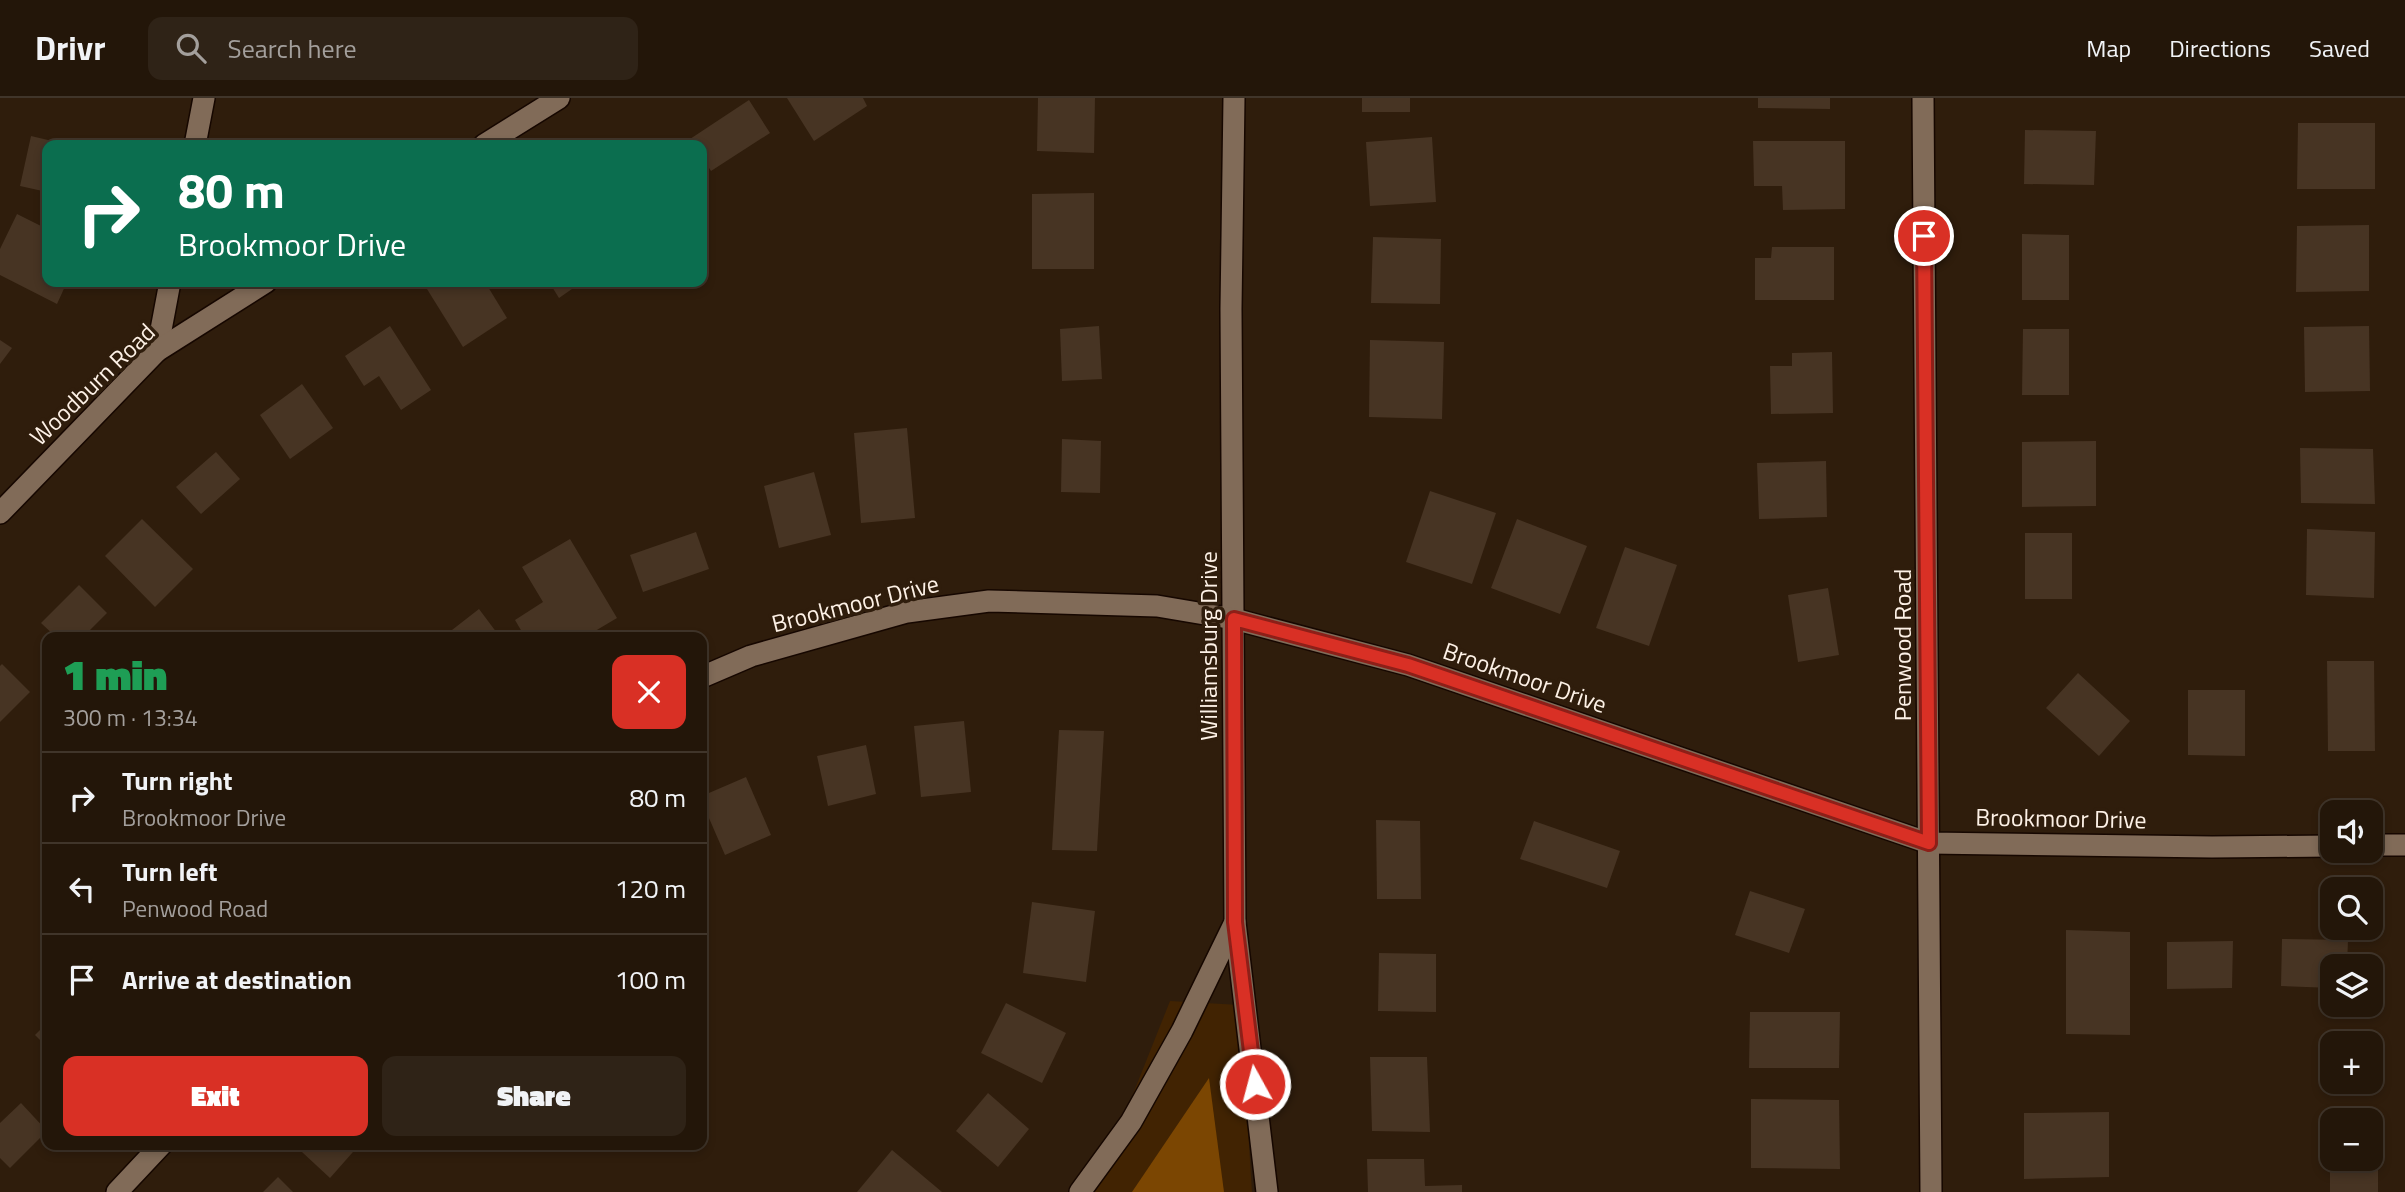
<!DOCTYPE html>
<meta charset="utf-8">
<style>
body{margin:0;font-family:"Titillium Web",sans-serif;background:#2f2317;color:#f1f3f6;height:100vh;display:flex;flex-direction:column;font-size:26px;white-space:nowrap}
*{box-sizing:border-box;margin:0}
p{font-size:23px;color:#a39f9c}
.icon{flex:none;width:38px;height:38px;fill:none;stroke:currentColor;stroke-width:2;stroke-linecap:round;stroke-linejoin:round}
.map{position:relative;flex:1;overflow:hidden}
.panel{position:absolute;left:42px;top:534px;width:665px;height:518px;display:flex;flex-direction:column;background:#231609;border-radius:14px;box-shadow:0 4px 10px #0003,0 0 0 2px #40352a}
.panel>*{flex:none}
.top-card{position:absolute;left:42px;top:42px;width:665px;height:147px;border-radius:14px;box-shadow:0 4px 10px #0003,0 0 0 2px #40352a;background:#0b6e4f;color:#fff;overflow:hidden}
.controls{position:absolute;left:2320px;top:702px;display:grid;gap:14px}
.controls a{display:grid;place-items:center;width:63px;height:63px;border-radius:14px;background:#231609;box-shadow:0 4px 10px #0003,0 0 0 2px #40352a;font-size:35px}
.pin{position:absolute;display:grid;place-items:center;width:60px;height:60px;color:#fff;margin:-30px;border:4px solid #fff;border-radius:50%;box-shadow:0 2px 7px #0007}
.me{position:absolute;width:77px;margin:-38px;rotate:353deg;stroke-linejoin:round;filter:drop-shadow(0 0 5px #0008)}
.turn{display:flex;align-items:center;gap:24px;height:147px;padding:0 21px;font-size:32px}
.turn .icon{width:91px;height:91px;stroke-width:2.5}
.turn b{display:block;font-size:49px;line-height:60px}
.round{display:grid;place-items:center;flex:none;width:74px;height:74px;border-radius:14px;background:#2f2317}
.overview{display:flex;align-items:center;justify-content:space-between;height:119px;padding:0 21px}
h1{font-size:42px;font-weight:800;line-height:52px;color:#1e9e55}
.primary-button{display:flex;gap:14px;margin-top:auto;padding:14px 21px}
.primary-button a{flex:1;height:80px;border-radius:14px;background:#d93025;color:#fff;font-size:28px;font-weight:800;line-height:80px;text-align:center}
.primary-button a+a{background:#2f2317;color:#f1f3f6}
ul{padding:0;list-style:none}
li{display:flex;align-items:center;gap:21px;height:91px;padding:0 21px;border-top:2px solid #40352a}
li div{flex:1}
li b{display:block;font-size:26px}
li em{font-style:normal}
header{display:flex;align-items:center;gap:42px;box-sizing:border-box;height:98px;padding:0 35px;background:#231609;border-bottom:2px solid #40352a}
header strong{font-size:33px}
nav{display:flex;gap:38px;margin-inline-start:auto;font-size:24px}
.search{width:490px;height:63px;background:#2f2317;display:flex;align-items:center;gap:18px;box-sizing:border-box;padding:0 24px;border-radius:14px;color:#a39f9c;font-size:26px}
.map>svg:first-child{display:block}
.green{fill:#412302}
.forest{fill:#7b4602}
.building{fill:#473423}
.lines{fill:none;stroke-linecap:round;stroke-linejoin:round}
.minor-casing{stroke:#160700;stroke-width:24}
.minor{stroke:#816b58;stroke-width:21}
.route-casing{stroke:#8d1f18;stroke-width:18}
.route{stroke:#d93025;stroke-width:12}
.labels{text-anchor:middle;dominant-baseline:central;stroke-width:7;stroke-linejoin:round;paint-order:stroke}
.street-label{font-size:24px;fill:#fdf1e6;stroke:#2f1d0c}
</style>
<header>
<strong>Drivr</strong>
<div class="search"><svg class="icon" aria-label="search" viewBox="0 0 24 24"><circle cx="10" cy="10" r="6"/><path d="M15 15l6 6"/></svg>Search here</div>
<nav><a>Map</a><a>Directions</a><a>Saved</a></nav>
</header>
<div class="map">
<svg width="2405" height="1094" viewBox="0 0 2405 1094">
<rect width="100%" height="100%" fill="#2f1d0c"/>
<path class="green" d="M1170 903 1240 907 1252 1094H1094Z"/>
<path class="forest" d="M1209 980 1224 1094H1132Z"/>
<g class="building">
<path d="M787 0H863L867 8 814 43Z"/>
<path d="M1038 0H1095L1094 55 1037 53Z"/>
<rect x="1362" y="0" width="48" height="14"/>
<path d="M1758 0H1830V11L1758 10Z"/>
<path d="M749 2 770 35 711 73 702 59V47H694L690 41Z"/>
<path d="M2298 25H2375V91H2297Z"/>
<path d="M2025 32 2096 33 2094 87 2024 86Z"/>
<path d="M31 38 65 46 47 47V94L20 88Z"/>
<path d="M1432 39 1436 104 1370 108 1366 44Z"/>
<path d="M1753 43H1845V111L1783 112 1782 88H1754Z"/>
<path d="M1094 95V171H1032V96Z"/>
<path d="M17 116 47 131V184H67L57 206 0 177V151Z"/>
<path d="M2369 127V193L2296 194 2297 128Z"/>
<path d="M2022 136 2069 137V202H2022Z"/>
<path d="M1373 139 1441 141 1440 206 1371 205Z"/>
<path d="M1772 149H1834V202H1755V160H1771Z"/>
<path d="M439 184H485L507 220 463 249 427 191Z"/>
<path d="M549 184H582L559 200Z"/>
<path d="M390 228 431 292 401 312 379 278 364 288 345 258Z"/>
<path d="M1099 228 1102 281 1062 283 1060 231Z"/>
<path d="M2369 228 2370 293 2305 294 2304 229Z"/>
<path d="M2023 231H2069V297H2022Z"/>
<path d="M0 242 12 250 0 266Z"/>
<path d="M1370 242 1444 244 1442 321 1369 319Z"/>
<path d="M1832 254 1833 315 1771 316 1770 268H1792V255Z"/>
<path d="M302 286 333 330 290 361 260 317Z"/>
<path d="M907 330 915 420 861 425 854 335Z"/>
<path d="M1062 341 1101 343 1100 395 1061 394Z"/>
<path d="M2096 343V408L2022 409V344Z"/>
<path d="M2300 350 2373 351 2375 406 2301 405Z"/>
<path d="M216 354 240 381 201 416 176 389Z"/>
<path d="M1826 363 1827 419 1759 421 1757 365Z"/>
<path d="M814 374 831 437 779 450 764 388Z"/>
<path d="M1430 393 1496 415 1472 486 1406 464Z"/>
<path d="M142 421 193 471 155 509 105 458Z"/>
<path d="M1517 421 1587 448 1560 516 1491 490Z"/>
<path d="M2307 431 2375 434 2374 500 2306 497Z"/>
<path d="M696 434 709 471 643 494 630 457Z"/>
<rect x="2025" y="435" width="47" height="66"/>
<path d="M570 441 617 520 585 539H525L515 522 543 504 522 469Z"/>
<path d="M1625 449 1677 467 1649 548 1596 530Z"/>
<path d="M79 487 107 515 83 539H56L41 525Z"/>
<path d="M1828 490 1839 557 1798 564 1788 497Z"/>
<path d="M479 511 500 539H443Z"/>
<path d="M2327 563H2374L2375 653H2328Z"/>
<path d="M2 566 30 594 0 624V568Z"/>
<path d="M2078 575 2130 623 2099 658 2046 610Z"/>
<path d="M2188 592H2245V658L2188 657Z"/>
<path d="M964 623 971 694 921 699 914 628Z"/>
<path d="M1059 632 1104 633 1097 753 1052 752Z"/>
<path d="M866 647 876 696 828 708 817 658Z"/>
<path d="M746 679 771 737 725 757 702 704V698Z"/>
<path d="M1376 722 1420 723 1421 801H1377Z"/>
<path d="M1534 723 1620 753 1607 790 1520 761Z"/>
<path d="M1750 793 1805 811 1789 855 1735 837Z"/>
<path d="M1032 804 1095 813 1086 884 1023 875Z"/>
<path d="M2066 832 2130 834V937L2066 936Z"/>
<path d="M2282 841 2348 842 2347 868H2333V890L2281 888Z"/>
<path d="M2233 843 2232 890 2167 891V844Z"/>
<path d="M1379 855 1436 856V914L1378 913Z"/>
<path d="M1006 905 1066 935 1042 985 981 955Z"/>
<path d="M1750 914H1840L1839 970H1749Z"/>
<path d="M47 925V949L35 937Z"/>
<path d="M1370 959H1427L1430 1034 1372 1033Z"/>
<path d="M988 995 1029 1031 998 1069 956 1033Z"/>
<path d="M1751 1001 1839 1002 1840 1071 1751 1070Z"/>
<path d="M21 1005 47 1033 10 1070 0 1060V1025Z"/>
<path d="M2109 1014V1079L2024 1081V1015Z"/>
<path d="M2330 1019H2378V1094H2330V1060H2371V1022H2330Z"/>
<path d="M309 1046H360L330 1080 302 1054Z"/>
<path d="M892 1052 942 1094H857Z"/>
<path d="M1367 1061H1424L1425 1088 1462 1087V1094H1368Z"/>
<path d="M278 1079 293 1094H263Z"/>
</g>
<g class="lines">
<g class="minor-casing">
<g id="minor">
<path d="M1234 0 1231 211 1235 824 1267 1094"/>
<path d="M1923 0 1931 1094"/>
<path d="M195 47 204 0"/>
<path d="M484 47 559 0"/>
<path d="M157 253 170 184"/>
<path d="M0 415 157 253 266 184"/>
<path d="M702 579 751 558 907 514 989 503 1157 508 1234 521 1408 567 1929 745 2212 749 2333 748"/>
<path d="M2371 747H2405"/>
<path d="M117 1094 162 1046"/>
<path d="M1080 1094 1131 1024 1182 933 1235 824"/>
</g>
</g>
<use href="#minor" class="minor"/>
</g>
<g class="lines">
<g class="route-casing">
<path id="route" d="M1255 986 1235 824 1234 521 1408 567 1929 745 1924 138"/>
</g>
<use href="#route" class="route"/>
</g>
<g class="labels">
<g class="street-label">
<text transform="translate(92 286) rotate(-44)">Woodburn Road</text>
<text transform="translate(855 505) rotate(-14)">Brookmoor Drive</text>
<text transform="translate(1902 547) rotate(-90)">Penwood Road</text>
<text transform="translate(1208 548) rotate(-90)">Williamsburg Drive</text>
<text transform="translate(1525 579) rotate(19)">Brookmoor Drive</text>
<text transform="translate(2061 720) rotate(1)">Brookmoor Drive</text>
</g>
</g>
</svg>
<div class="controls">
<a><svg class="icon" aria-label="sound" viewBox="0 0 24 24"><path d="M4 9h4l5-4v14l-5-4H4zM17 9q2 3 0 6"/></svg></a>
<a><svg class="icon" aria-label="search" viewBox="0 0 24 24"><circle cx="10" cy="10" r="6"/><path d="M15 15l6 6"/></svg></a>
<a><svg class="icon" aria-label="layers" viewBox="0 0 24 24"><path d="M12 4l9 5-9 5-9-5zM3 14l9 5 9-5"/></svg></a>
<a>+</a>
<a>−</a>
</div>
<div class="pin" style="left:1924px;top:138px;background:#d93025"><svg class="icon" aria-label="arrive" viewBox="0 0 24 24"><path d="M6 21V4h12l-3 4 3 4H6"/></svg></div>
<svg class="me" style="left:1255px;top:986px" viewBox="-20 -20 40 40"><circle r="17" fill="#d93025" stroke="#fff" stroke-width="3"/><path d="M0-11L8 9 0 5-8 9z" fill="#fff"/></svg>
<div class="top-card">
<div class="turn"><svg class="icon" aria-label="right" viewBox="0 0 24 24"><path d="M7 20v-9h11M14 6l5 5-5 5"/></svg><div><b>80 m</b>Brookmoor Drive</div></div>
</div>
<section class="panel">
<div class="overview"><div><h1>1 min</h1><p>300 m · 13:34</p></div><a class="round" style="background:#d93025;color:#fff"><svg class="icon" aria-label="close" viewBox="0 0 24 24"><path d="M6 6l12 12M18 6L6 18"/></svg></a></div>
<ul>
<li><svg class="icon" aria-label="right" viewBox="0 0 24 24"><path d="M7 20v-9h11M14 6l5 5-5 5"/></svg><div><b>Turn right</b><p>Brookmoor Drive</p></div><em>80 m</em></li>
<li><svg class="icon" aria-label="left" viewBox="0 0 24 24"><path d="M17 20v-9H6M10 6l-5 5 5 5"/></svg><div><b>Turn left</b><p>Penwood Road</p></div><em>120 m</em></li>
<li><svg class="icon" aria-label="arrive" viewBox="0 0 24 24"><path d="M6 21V4h12l-3 4 3 4H6"/></svg><div><b>Arrive at destination</b></div><em>100 m</em></li>
</ul>
<div class="primary-button"><a>Exit</a><a>Share</a></div>
</section>
</div>
